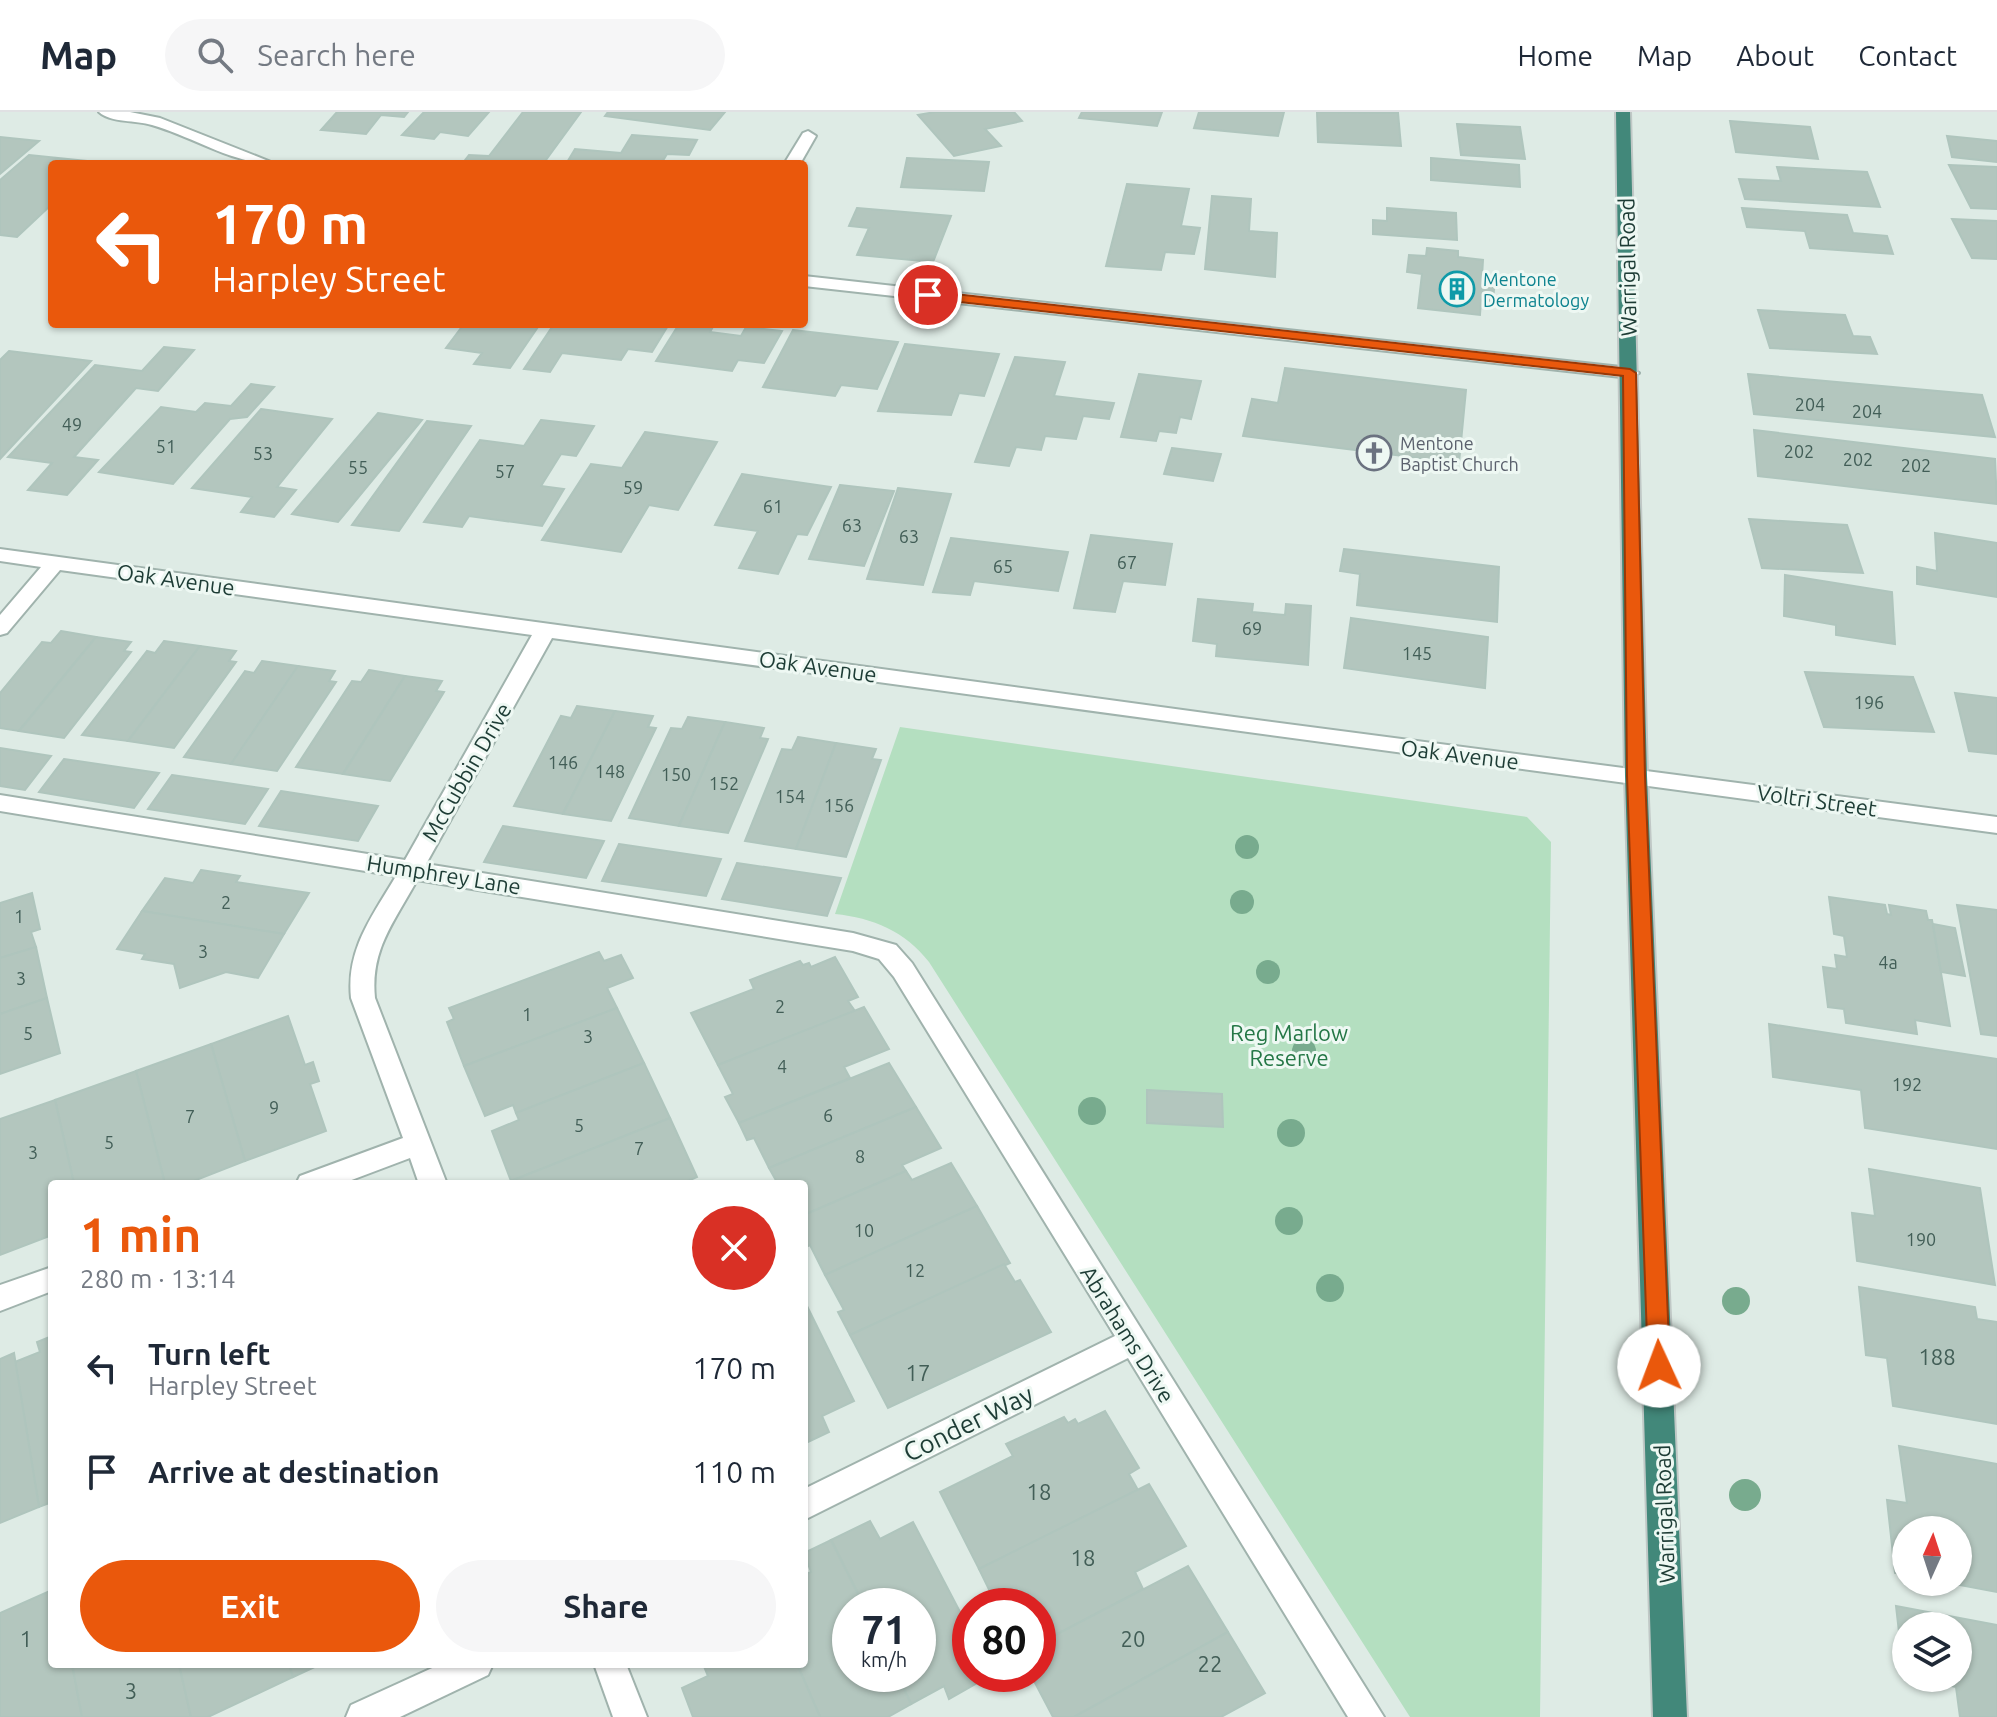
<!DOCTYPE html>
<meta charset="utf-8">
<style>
body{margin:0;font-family:Ubuntu,sans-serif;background:#f6f6f7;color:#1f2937;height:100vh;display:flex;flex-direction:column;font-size:30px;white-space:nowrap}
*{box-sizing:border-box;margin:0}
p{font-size:26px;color:#747a83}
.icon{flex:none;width:44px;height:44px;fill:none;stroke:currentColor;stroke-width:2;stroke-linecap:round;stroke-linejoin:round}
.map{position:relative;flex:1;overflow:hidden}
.side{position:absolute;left:48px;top:1068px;width:760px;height:488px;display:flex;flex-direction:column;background:#fff;border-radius:8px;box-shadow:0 2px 6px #0004}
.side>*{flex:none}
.banner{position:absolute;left:48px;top:48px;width:760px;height:168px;border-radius:8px;box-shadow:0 2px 6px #0004;background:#ea580c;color:#fff;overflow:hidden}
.needle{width:52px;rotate:3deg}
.buttons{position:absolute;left:1892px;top:1404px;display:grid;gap:16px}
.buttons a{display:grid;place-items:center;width:80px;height:80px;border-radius:50%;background:#fff;box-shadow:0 2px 6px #0004;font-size:40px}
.speed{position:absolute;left:832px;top:1476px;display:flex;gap:16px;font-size:40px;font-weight:700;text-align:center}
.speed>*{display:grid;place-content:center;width:104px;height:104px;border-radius:50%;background:#fff;box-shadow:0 2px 6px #0004;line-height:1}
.speed small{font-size:20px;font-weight:400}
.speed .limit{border:12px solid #d22;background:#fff;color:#111}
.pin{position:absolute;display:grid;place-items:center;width:68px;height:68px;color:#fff;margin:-34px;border:4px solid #fff;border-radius:50%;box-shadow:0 2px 8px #0007}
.me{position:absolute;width:88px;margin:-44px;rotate:358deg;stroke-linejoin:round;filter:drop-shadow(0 0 6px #0008)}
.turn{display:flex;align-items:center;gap:28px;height:168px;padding:0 32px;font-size:36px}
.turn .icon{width:104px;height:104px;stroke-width:2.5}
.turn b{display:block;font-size:56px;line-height:68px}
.round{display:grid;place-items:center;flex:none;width:84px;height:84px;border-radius:42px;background:#f6f6f7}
.summary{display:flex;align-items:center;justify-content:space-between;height:136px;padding:0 32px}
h1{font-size:48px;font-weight:700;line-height:60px;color:#ea580c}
.cta{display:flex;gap:16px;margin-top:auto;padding:16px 32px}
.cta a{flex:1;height:92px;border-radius:48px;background:#ea580c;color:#fff;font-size:32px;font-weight:700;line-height:92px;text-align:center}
.cta a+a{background:#f6f6f7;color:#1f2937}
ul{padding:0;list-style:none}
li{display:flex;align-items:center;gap:24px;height:104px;padding:0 32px}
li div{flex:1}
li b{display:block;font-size:30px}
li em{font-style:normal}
header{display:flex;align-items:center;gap:48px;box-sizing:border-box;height:112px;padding:0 40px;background:#fff;border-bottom:2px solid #e0e1e3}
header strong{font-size:38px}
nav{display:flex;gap:44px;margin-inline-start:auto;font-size:28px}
.search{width:560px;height:72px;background:#f6f6f7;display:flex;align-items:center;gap:20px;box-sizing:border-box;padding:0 28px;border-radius:44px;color:#747a83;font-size:30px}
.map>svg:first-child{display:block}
.green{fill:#b4dfc0}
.building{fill:#b3c6be;stroke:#afc5bd;stroke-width:2}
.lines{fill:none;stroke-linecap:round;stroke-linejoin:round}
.minor-casing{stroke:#a0b3ad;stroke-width:4}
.trunk-casing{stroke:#c0c8c6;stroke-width:4}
.minor{fill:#fff;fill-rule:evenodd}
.trunk{fill:#42887a;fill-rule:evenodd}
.tree{fill:#78ab8e}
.route{fill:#ea580c;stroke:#983908;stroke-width:2}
.labels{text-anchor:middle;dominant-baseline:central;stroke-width:6;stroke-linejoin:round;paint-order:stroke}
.far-culture-label{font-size:18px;fill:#0d838f;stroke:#eef8f3;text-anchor:start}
.number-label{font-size:18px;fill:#425e57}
.far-worship-label{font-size:18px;fill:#5b616d;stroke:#eef8f3;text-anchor:start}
.street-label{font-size:22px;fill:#1d3c35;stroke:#eef8f3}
.park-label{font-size:22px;fill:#247746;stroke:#eef8f3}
.near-number-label{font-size:22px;fill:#425e57}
.near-street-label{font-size:26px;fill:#1d3c35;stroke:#eef8f3}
</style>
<header>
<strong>Map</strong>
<div class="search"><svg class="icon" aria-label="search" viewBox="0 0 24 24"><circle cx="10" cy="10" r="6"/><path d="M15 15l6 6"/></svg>Search here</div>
<nav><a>Home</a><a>Map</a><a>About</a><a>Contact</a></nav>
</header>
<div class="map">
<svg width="1997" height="1605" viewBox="0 0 1997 1605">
<rect width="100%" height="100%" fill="#deebe5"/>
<path class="green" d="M900 615 1527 705 1551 730 1540 1605H1410L929 850C905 819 873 806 835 802Z"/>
<g class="building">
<path d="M337 0H408L404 5 381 3 366 22 321 18Z"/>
<path d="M424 0H489L468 24 440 20 434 27 402 23Z"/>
<path d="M523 0H581L543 52H462L469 43 489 44Z"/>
<path d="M608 0H725L710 18 605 4Z"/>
<path d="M935 0H1014L1022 9 985 17 1001 34 954 44 918 3Z"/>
<path d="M1082 0H1162L1157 14 1079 6Z"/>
<path d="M1199 0H1284L1278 24 1194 16Z"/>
<path d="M1317 0 1398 1 1401 34 1318 30Z"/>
<path d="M1730 9 1810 15 1818 47 1736 40Z"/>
<path d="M1457 12 1520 15 1525 47 1461 43Z"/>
<path d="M632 23 697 28 689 43 667 42 661 52H566L575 37 621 41Z"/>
<path d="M1947 24 1997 29V50L1952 45Z"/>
<path d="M0 25 39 29 0 62Z"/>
<path d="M29 43 97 50 52 52V92L17 125 0 123V68Z"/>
<path d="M907 46 989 50 984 79 901 75Z"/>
<path d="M1431 46 1519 53 1520 75 1431 68Z"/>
<path d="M1949 53 1997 55V97L1971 96Z"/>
<path d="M1777 55 1867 60 1880 95 1745 87 1739 67 1781 69Z"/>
<path d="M1127 72 1189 77 1181 114 1200 116 1194 142 1165 140 1161 158 1106 154Z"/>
<path d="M1212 84 1251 87 1249 119 1277 121 1275 165 1205 157Z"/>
<path d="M857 96 951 104 933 150 857 143 869 116 849 114Z"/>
<path d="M1387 96 1456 101 1457 128 1373 122V108L1387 109Z"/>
<path d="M1742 96 1847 103 1853 121 1887 124 1893 142 1810 136 1805 119 1747 115Z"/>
<path d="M1952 107 1997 109V147L1972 146Z"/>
<path d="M1427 136 1458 139V145L1483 148 1482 165 1495 166 1493 189 1481 188 1480 203 1418 196 1422 162 1407 160 1409 143 1426 144Z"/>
<path d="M1758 198 1845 203 1853 224 1870 225 1877 242 1770 236Z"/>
<path d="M464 212H540L510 256 474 252 482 241 446 236Z"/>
<path d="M554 212H669L652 240 628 237 621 248 562 241 550 260 524 257Z"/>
<path d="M679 212 714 213 710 220 741 224 746 215 782 219 764 251 738 248 732 259 656 249Z"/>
<path d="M793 218 898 230 877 277 841 273 835 284 763 275Z"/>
<path d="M905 232 999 242 984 284 959 281 951 303 878 299Z"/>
<path d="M164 235 194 238 158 279 136 276 74 345 98 348 67 383 28 378 52 351 8 345 95 253 142 259Z"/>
<path d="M9 239 91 249 0 347V248Z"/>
<path d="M1015 245 1065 250 1054 284 1114 291 1109 307 1083 304 1076 327 1045 324 1041 338 1016 335 1009 354 975 350Z"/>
<path d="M1285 256 1466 278 1459 351 1243 324 1252 287 1278 291Z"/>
<path d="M1139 262 1201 269 1191 307 1180 305 1176 321 1159 319 1156 329 1121 325Z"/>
<path d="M1748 262 1982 283 1995 325 1754 302Z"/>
<path d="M251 272 274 275 247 305 230 307 173 372 99 360 161 295 196 300 205 291 231 294Z"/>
<path d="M261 297 332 307 277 375 296 378 274 405 241 400 252 385 192 376Z"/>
<path d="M378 301 422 308 338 410 292 402Z"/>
<path d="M541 308 594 314 576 344 561 342 541 374 564 377 542 414 469 404 462 415 424 410 480 328 524 334Z"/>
<path d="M427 309 471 314 399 419 352 413Z"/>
<path d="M1754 318 1995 347 1997 392 1758 364Z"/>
<path d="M645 320 717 330 678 398 649 393 621 440 542 428 591 352 622 356Z"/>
<path d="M1172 336 1221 342 1213 369 1164 362Z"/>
<path d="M742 362 831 375 807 423 797 422 778 462 739 456 758 419 715 413Z"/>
<path d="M840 373 894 379 864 454 809 447Z"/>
<path d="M898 376 951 382 923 473 867 467Z"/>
<path d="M1749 407 1847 413 1863 461 1762 456Z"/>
<path d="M1935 421 1997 431V485L1917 472V455L1937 459Z"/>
<path d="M1091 423 1172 432 1165 473 1123 469 1115 500 1074 496Z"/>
<path d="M951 426 1068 440 1058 479 974 469 970 483 933 480Z"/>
<path d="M1344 437 1499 455 1497 510 1357 493 1360 462 1340 459Z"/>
<path d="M1785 463 1892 480 1895 532 1836 523V513L1784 504Z"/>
<path d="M1198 487 1253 492 1252 500 1285 503 1286 492 1311 494 1308 553 1216 544 1217 532 1193 529Z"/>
<path d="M1351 506 1488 525 1485 576 1344 556Z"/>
<path d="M61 519 96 525 19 619 0 616V581L42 530 51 531Z"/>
<path d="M96 525 131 530 124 539 131 540 64 626 19 619Z"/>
<path d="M164 529 200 534 128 629 82 623 147 539 155 541Z"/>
<path d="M200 534 236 539 229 549 236 550 174 636 128 629Z"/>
<path d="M262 549 298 554 231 652 184 645 245 559 254 561Z"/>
<path d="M298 554 335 559 329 569 336 570 277 659 231 652Z"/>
<path d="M369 558 405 564 343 662 296 655 352 569 361 570Z"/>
<path d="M1805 560 1913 565 1934 620 1824 615Z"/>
<path d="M405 564 442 569 436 579 444 580 390 669 343 662Z"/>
<path d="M1955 581 1997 586V642L1969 639Z"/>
<path d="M577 594 615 599 563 702 514 694 561 604 571 606Z"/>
<path d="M615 599 653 604 648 615 656 616 611 709 563 702Z"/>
<path d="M688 605 725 610 679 714 629 706 671 616 682 617Z"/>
<path d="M725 610 764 616 760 626 768 627 728 721 679 714Z"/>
<path d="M798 625 836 631 796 737 745 729 782 637 792 638Z"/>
<path d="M836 631 876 637 872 647 881 648 846 745 796 737Z"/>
<path d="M0 636 51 644 25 678 0 674Z"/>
<path d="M64 647 159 661 134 696 39 680Z"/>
<path d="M172 663 268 677 245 712 148 697Z"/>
<path d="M281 679 378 694 358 729 259 714Z"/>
<path d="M503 714 604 729 586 766 484 750Z"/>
<path d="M619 732 721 747 706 784 602 769Z"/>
<path d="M737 751 841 766 827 804 722 787Z"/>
<path d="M201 758 240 764 236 770 309 781 284 822 142 799 165 766 193 771Z"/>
<path d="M32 781 40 817 31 820 36 835 0 846V791Z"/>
<path d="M1829 785 1885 793 1887 802 1891 803 1889 793 1926 799 1928 808H1932L1950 914 1915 908 1917 922 1846 911 1844 897 1828 895 1823 855 1837 857 1835 843 1847 845 1844 824 1834 822Z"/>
<path d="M1957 793 1997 798V924L1981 922Z"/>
<path d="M142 799 284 822 258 866 226 860 180 876 174 852 142 847 145 842 117 837Z"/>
<path d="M1933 812 1955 816 1965 864 1941 860Z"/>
<path d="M36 835 47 886 0 902V846Z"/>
<path d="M599 840 604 849 621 843 633 866 607 876 617 896 464 954 447 910 454 907 449 896Z"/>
<path d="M835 845 858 885 848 889 855 899 718 953 691 901 754 877 750 868 800 849 803 853 809 851 811 855Z"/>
<path d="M47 886 60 941 0 962V902Z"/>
<path d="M864 895 889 937 844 955 850 966 739 1011 725 985 733 982 718 953Z"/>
<path d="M617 896 644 951 516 1001 513 993 485 1004 464 954Z"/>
<path d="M288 904 305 953 313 950 319 969 310 972 326 1019 245 1049 211 932Z"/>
<path d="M1769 912 1997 947V1037L1865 1016 1861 978 1773 965Z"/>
<path d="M211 932 245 1049 186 1072H165L136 959Z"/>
<path d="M644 951 670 1006 511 1069 492 1019 519 1008 516 1001Z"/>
<path d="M889 951 916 995 769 1056 754 1026 747 1028 739 1011Z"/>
<path d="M136 959 165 1072H74L55 988Z"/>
<path d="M1147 978 1222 982 1223 1015 1147 1011Z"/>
<path d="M55 988 74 1072H52V1123L0 1143V1007Z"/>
<path d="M916 995 941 1036 902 1053 906 1059 804 1103V1072H778L769 1056Z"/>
<path d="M670 1006 697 1065 681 1072H513L511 1069Z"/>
<path d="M951 1051 977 1094 825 1163 810 1133 804 1136V1103L906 1059 912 1068Z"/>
<path d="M1869 1057 1980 1076 1995 1173 1857 1149 1852 1101 1875 1104Z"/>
<path d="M977 1094 1010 1151 850 1223 838 1200 844 1198 825 1163Z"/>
<path d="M1004 1152 1015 1170 1020 1168 1051 1220 888 1296 850 1223Z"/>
<path d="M1859 1175 1975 1195 1977 1207 1997 1210V1312L1893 1294 1887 1246 1866 1243Z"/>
<path d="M804 1188 854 1289 822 1304 829 1320 804 1332Z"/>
<path d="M52 1224V1390L39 1395 15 1250 40 1240 37 1230Z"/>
<path d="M14 1241 39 1395 0 1411V1247Z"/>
<path d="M1105 1299 1139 1356 1129 1362 1138 1378 979 1457 940 1380 1013 1344 1006 1332 1064 1305 1068 1311 1075 1307 1078 1312Z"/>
<path d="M1899 1334 1997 1352V1480L1944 1470H1958V1418H1906V1463L1895 1461 1887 1388 1907 1391Z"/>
<path d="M1149 1372 1186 1434 1135 1460 1143 1477 1038 1532V1494H997L979 1457Z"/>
<path d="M870 1409 880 1427 913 1410 970 1519V1562H993L949 1587 944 1574 911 1592 897 1562H918V1494H864L831 1428Z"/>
<path d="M831 1428 864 1494H850V1562H897L911 1592 888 1605H820L797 1552H804V1463L811 1460 804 1441Z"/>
<path d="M1188 1454 1228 1520 1074 1605H1053L1033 1567 1026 1571 1021 1562H1038V1532Z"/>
<path d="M52 1478V1552H72L82 1605H0V1501Z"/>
<path d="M1896 1494 1997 1513V1605H1960L1956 1575 1913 1566H1958V1514H1906L1904 1564Z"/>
<path d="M1228 1520 1265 1581 1221 1605H1074Z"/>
<path d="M72 1552H179L191 1605H82Z"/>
<path d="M179 1552H289L293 1565 208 1605H191Z"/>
<path d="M289 1552H321L293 1565Z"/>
<path d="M703 1552H797L820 1605H693L682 1576 708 1564Z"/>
</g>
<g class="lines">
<g class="minor-casing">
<g id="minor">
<path d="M99 0H130L160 6 276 52C232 52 194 25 152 13 136 8 111 11 99 0Z"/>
<path d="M808 19 816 24 800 52H784L803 21Z"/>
<path d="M804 164 1630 256 1639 261 1630 266 804 174Z"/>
<path d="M0 437 1234 605 1997 705V721L552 526 426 752 853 821 896 833 912 851 1384 1605H1348L1128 1246 804 1408V1377L1115 1224 894 865 879 847 853 839 417 768C395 809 370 837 375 886L447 1072H419L410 1046 341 1072H296L300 1064 403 1026 351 886C346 837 372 805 396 764L0 699V683L405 748 532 523 60 458 7 521 0 523V503L41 455 0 449Z"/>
<path d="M52 1155V1179L0 1199V1173Z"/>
<path d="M441 1552H493L488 1563 400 1605H346L351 1593Z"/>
<path d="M594 1552H626L647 1605H613Z"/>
</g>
</g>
<g class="trunk-casing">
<path id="trunk" d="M1616 0H1630L1647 664 1687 1605H1653L1625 664Z"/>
</g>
<use href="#minor" class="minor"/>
<use href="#trunk" class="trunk"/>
</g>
<g class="tree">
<circle cx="1247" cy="735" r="12"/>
<circle cx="1242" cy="790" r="12"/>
<circle cx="1268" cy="860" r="12"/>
<circle cx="1304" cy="939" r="12"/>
<circle cx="1092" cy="999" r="14"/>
<circle cx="1291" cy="1021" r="14"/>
<circle cx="1289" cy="1109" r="14"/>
<circle cx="1330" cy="1176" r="14"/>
<circle cx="1736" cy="1189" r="14"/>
<circle cx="1745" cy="1383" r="16"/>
</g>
<path class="route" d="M928 179 1630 257 1636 261 1645 664 1670 1254 1666 1261 1659 1264 1651 1261 1648 1254 1627 664 1623 264 924 186 922 183Z"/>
<defs>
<g id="building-ring" transform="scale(1.8)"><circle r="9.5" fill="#eef8f3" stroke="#0f9aa8" stroke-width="1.5"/><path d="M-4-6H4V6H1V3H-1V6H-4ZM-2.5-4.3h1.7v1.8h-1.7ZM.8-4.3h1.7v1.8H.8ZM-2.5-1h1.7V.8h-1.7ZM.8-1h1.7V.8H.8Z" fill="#0f9aa8"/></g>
<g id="church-ring" transform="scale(1.8)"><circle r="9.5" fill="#eef8f3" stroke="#6b7280" stroke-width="1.5"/><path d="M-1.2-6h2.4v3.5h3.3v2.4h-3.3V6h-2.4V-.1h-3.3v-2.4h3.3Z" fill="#6b7280"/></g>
</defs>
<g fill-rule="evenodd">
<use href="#building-ring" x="1457" y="177"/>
<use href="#church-ring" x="1374" y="341"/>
</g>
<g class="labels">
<g class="far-culture-label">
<text x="1483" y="167">Mentone<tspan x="1483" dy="21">Dermatology</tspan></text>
</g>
<g class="number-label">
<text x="1810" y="292">204</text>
<text x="1867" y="299">204</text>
<text x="72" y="312">49</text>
<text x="166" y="334">51</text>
<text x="1799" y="339">202</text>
<text x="263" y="341">53</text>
<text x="1858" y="347">202</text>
<text x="1916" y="353">202</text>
<text x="358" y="355">55</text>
<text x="505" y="359">57</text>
<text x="633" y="375">59</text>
<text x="773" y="394">61</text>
<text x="852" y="413">63</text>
<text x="909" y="424">63</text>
<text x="1127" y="450">67</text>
<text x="1003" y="454">65</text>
<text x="1252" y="516">69</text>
<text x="1417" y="541">145</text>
<text x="1869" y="590">196</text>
<text x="563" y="650">146</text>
<text x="610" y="659">148</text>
<text x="676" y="662">150</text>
<text x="724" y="671">152</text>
<text x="790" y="684">154</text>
<text x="839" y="693">156</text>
<text x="226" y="790">2</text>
<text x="19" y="804">1</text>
<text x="203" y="839">3</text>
<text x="1888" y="850">4a</text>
<text x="21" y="866">3</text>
<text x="780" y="894">2</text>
<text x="527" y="902">1</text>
<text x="28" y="921">5</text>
<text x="588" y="924">3</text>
<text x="782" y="954">4</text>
<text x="1907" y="972">192</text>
<text x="274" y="995">9</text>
<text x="828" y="1003">6</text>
<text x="190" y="1004">7</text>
<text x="579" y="1013">5</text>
<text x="109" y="1030">5</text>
<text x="639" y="1036">7</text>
<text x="33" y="1040">3</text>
<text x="860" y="1044">8</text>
<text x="864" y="1118">10</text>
<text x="1921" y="1127">190</text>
<text x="915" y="1158">12</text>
</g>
<g class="far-worship-label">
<text x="1400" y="331">Mentone<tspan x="1400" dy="21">Baptist Church</tspan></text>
</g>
<g class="street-label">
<text transform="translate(1627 155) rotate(-91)">Warrigal Road</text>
<text transform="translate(176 467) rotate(8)">Oak Avenue</text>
<text transform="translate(818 554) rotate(8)">Oak Avenue</text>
<text transform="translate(1460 642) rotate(7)">Oak Avenue</text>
<text transform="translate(466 660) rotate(-60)">McCubbin Drive</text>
<text transform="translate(1817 688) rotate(8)">Voltri Street</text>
<text transform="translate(444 762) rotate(9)">Humphrey Lane</text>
<text transform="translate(1128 1222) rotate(58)">Abrahams Drive</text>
<text transform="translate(1664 1402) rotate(-92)">Warrigal Road</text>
</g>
<g class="park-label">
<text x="1289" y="920">Reg Marlow<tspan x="1289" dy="25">Reserve</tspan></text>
</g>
<g class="near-number-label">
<text x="1937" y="1244">188</text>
<text x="918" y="1260">17</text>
<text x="1039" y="1379">18</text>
<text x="1083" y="1445">18</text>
<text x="26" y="1526">1</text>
<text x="1133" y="1526">20</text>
<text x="1210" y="1551">22</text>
<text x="131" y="1578">3</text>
</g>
<g class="near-street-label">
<text transform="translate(968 1311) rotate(-26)">Conder Way</text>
</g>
</g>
</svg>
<div class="buttons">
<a><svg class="needle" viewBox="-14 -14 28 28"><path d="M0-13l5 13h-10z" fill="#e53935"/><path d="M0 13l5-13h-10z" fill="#747a83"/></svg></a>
<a><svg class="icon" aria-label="layers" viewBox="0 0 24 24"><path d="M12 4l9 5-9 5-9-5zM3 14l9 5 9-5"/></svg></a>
</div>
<div class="speed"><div>71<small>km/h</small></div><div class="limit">80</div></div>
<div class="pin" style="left:928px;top:183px;background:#d93025"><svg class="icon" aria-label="arrive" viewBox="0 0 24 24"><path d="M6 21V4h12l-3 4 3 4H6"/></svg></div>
<svg class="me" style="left:1659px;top:1254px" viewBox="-20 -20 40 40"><circle r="19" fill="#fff"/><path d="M0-13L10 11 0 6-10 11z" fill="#ea580c"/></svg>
<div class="banner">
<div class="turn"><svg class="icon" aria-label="left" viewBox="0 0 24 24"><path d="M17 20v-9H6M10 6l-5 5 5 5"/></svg><div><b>170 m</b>Harpley Street</div></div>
</div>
<section class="side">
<div class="summary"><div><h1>1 min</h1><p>280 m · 13:14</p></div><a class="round" style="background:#d93025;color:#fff"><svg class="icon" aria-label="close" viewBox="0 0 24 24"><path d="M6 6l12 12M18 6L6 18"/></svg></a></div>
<ul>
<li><svg class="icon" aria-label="left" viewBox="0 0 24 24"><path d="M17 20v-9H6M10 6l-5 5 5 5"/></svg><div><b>Turn left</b><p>Harpley Street</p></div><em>170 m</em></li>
<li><svg class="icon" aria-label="arrive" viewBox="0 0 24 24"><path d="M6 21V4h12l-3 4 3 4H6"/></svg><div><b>Arrive at destination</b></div><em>110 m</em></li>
</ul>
<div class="cta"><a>Exit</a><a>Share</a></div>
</section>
</div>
